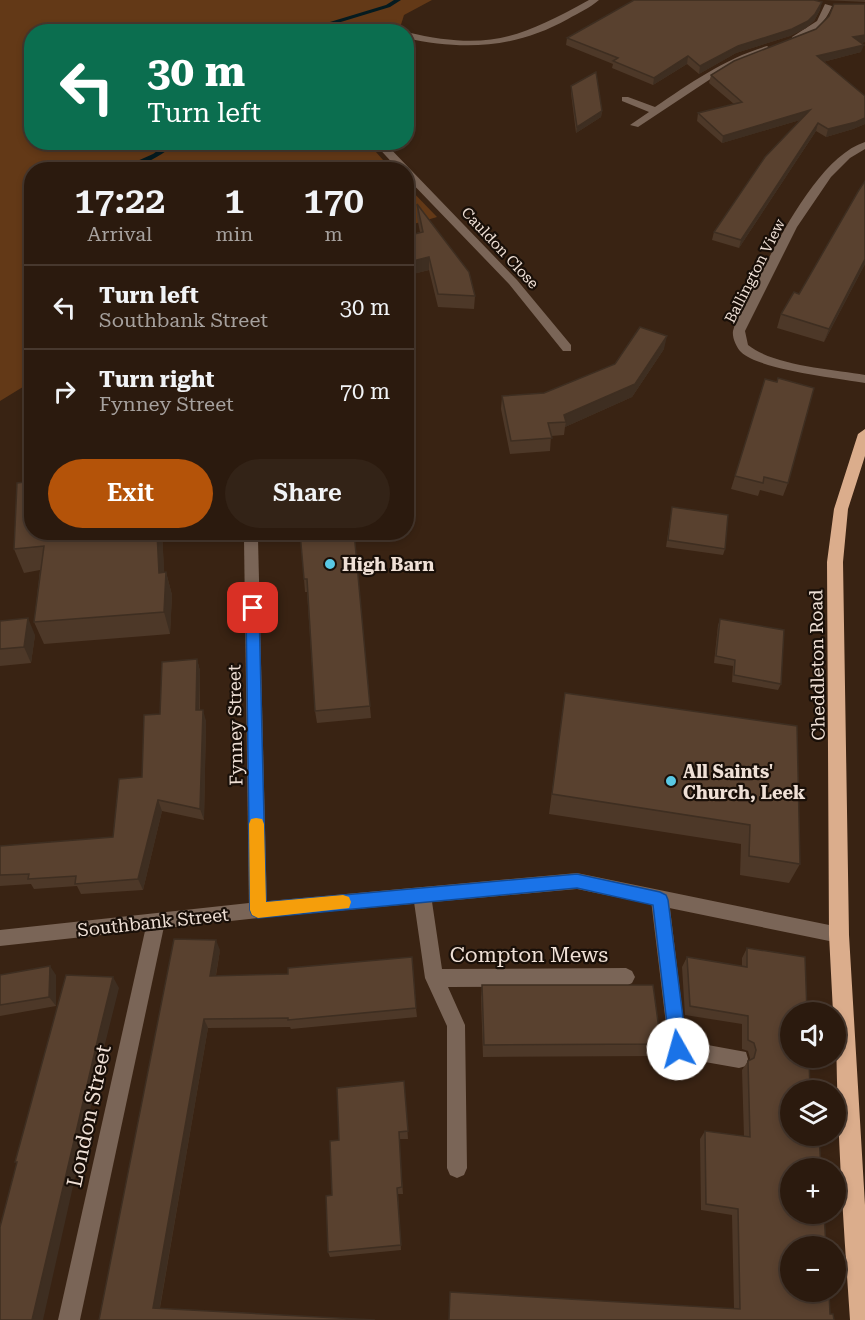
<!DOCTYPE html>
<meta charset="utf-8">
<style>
body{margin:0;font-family:"Roboto Serif",serif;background:#332317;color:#f1f3f6;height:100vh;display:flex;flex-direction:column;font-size:22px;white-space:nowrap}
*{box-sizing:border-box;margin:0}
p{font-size:20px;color:#a6a19e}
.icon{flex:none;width:33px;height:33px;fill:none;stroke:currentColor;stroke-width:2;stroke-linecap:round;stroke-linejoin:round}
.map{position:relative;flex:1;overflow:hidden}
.sheet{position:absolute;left:24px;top:162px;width:390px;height:378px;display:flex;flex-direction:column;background:#2b1a0e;border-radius:24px;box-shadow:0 3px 9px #0003,0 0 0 2px #47382e}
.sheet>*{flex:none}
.top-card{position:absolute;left:24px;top:24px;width:390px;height:126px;border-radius:24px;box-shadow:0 3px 9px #0003,0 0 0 2px #47382e;background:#0b6e4f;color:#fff;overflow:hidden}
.buttons{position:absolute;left:780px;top:1002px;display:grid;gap:12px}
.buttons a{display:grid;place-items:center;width:66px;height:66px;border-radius:50%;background:#2b1a0e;box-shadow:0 3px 9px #0003,0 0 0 2px #47382e;font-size:30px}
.pin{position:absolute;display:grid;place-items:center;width:51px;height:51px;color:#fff;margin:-26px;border-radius:12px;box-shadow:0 3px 9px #0006}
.me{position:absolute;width:66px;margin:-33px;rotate:353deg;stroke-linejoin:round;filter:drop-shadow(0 0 4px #0008)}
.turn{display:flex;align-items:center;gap:21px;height:126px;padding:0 24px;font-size:27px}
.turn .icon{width:78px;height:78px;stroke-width:2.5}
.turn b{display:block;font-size:42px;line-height:51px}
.eta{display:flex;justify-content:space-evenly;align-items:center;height:102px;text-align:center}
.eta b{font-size:36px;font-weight:600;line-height:42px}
.cta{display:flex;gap:12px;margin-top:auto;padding:12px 24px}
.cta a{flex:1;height:69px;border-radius:36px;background:#b45309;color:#fff;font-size:24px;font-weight:600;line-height:69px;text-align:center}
.cta a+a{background:#332317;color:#f1f3f6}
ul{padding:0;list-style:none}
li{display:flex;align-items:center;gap:18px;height:84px;padding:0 24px;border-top:2px solid #47382e}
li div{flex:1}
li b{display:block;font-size:22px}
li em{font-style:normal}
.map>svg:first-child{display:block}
.green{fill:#633917}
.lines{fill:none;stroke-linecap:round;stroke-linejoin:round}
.stream{fill:#051b20;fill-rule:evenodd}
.minor{fill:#7a6557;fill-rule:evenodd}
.tertiary{fill:#7a6557;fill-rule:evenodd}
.trunk{fill:#dbad8c;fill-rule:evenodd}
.wall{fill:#4d3828}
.shaded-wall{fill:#3e2e21}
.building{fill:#59412f;stroke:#3e2e21;stroke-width:1.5}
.route{fill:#1a73e8;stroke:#114b97;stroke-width:1.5}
.slow{fill:#f59e0b}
.poi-dot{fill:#59c8e4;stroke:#190f08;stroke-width:2}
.labels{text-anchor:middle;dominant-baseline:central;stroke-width:4.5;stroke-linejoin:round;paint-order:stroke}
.far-street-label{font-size:15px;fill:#efe0d6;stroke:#190f08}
.poi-label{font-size:18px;font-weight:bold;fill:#efe0d6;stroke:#190f08;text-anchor:start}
.street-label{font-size:18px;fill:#efe0d6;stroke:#190f08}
.near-street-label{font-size:21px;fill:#efe0d6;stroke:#190f08}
</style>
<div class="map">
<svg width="865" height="1320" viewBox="0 0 865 1320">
<rect width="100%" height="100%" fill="#392313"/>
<g class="green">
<path d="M0 0H432L404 15 399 31 32 32V142L368 143 391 169 32 170 31 382 0 401Z"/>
<path d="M407 186 437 217 407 226Z"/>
</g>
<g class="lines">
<g class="stream">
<path d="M394 0H401L390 7 308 32H297L386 5Z"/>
<path d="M170 142H179C162 155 138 170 117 170L153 154Z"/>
</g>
<g class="minor">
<path d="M589 0H599C590 8 578 13 568 19 516 48 464 51 406 38V32C488 51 518 39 589 0Z"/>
<path d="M825 4 832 6C826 21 810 42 792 41V37L817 21Z"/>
<path d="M384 25 398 30 399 32 381 30 380 28Z"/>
<path d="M767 46 771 49 770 51 718 74 638 127 630 125 649 112 622 101V97H628L655 107C690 83 726 58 767 46Z"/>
<path d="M373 142H384L517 280 571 345V351H563L509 284 406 177V170H399Z"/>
<path d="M865 142V149L850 158 831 177 797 227 745 331 748 345C774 366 832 369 865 375V383C837 378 760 370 741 352 736 347 732 337 733 331 736 319 746 304 751 293 773 250 817 157 865 142Z"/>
<path d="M251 534 258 539 267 910 264 916 258 918 252 916 249 910 244 539Z"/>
<path d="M422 887 428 889 431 895 442 969 626 968 632 971 635 977 632 983 626 986 448 987 465 1025 467 1168 464 1175 457 1178 450 1175 447 1168V1026L425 978 413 895 416 889Z"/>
<path d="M660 892 666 894 669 900 686 1041 746 1052 748 1059 746 1066 739 1068 671 1056 669 1049 651 900 654 894Z"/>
<path d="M156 914 162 916 165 922 80 1320H58L147 922 150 916Z"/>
</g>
<path class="tertiary" d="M577 873 839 927 845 929 848 935 845 941 839 943 577 889 258 918 0 946V930L258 902Z"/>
<path class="trunk" d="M865 429V456L848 509 843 562 849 935 865 1205V1320H850C843 1217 836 1114 836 1012H833L829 935 827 562 834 509 858 434Z"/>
</g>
<g class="wall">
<path d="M824 0H865V2Z"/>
<path d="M865 4V42L861 43V52L823 62 865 96V124L853 129 826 137 816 131 739 248 712 240 714 232 800 120 722 143 697 121 698 113 734 104 709 83 711 75 816 29Z"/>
<path d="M820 10 814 21 806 28 790 36 736 53 699 74 687 64 653 85 612 68 613 64 566 45 567 38Z"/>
<path d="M571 86 602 111 601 117 576 133 571 93Z"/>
<path d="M865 181V264L824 342 777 328 781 314 799 294Z"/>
<path d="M417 204 475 296 474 309 438 307 429 270 409 275 406 271V236L420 232 417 217Z"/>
<path d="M664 349 632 397 565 427 564 435 551 436 550 451 510 454 501 409 502 396 544 393Z"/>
<path d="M765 379 788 483 783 496 760 490 758 496 731 489Z"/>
<path d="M672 507 725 549 723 555 666 547Z"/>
<path d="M32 532H162L164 572H166L172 595 170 634 44 644 34 622 40 570 24 573 14 549Z"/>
<path d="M354 532 371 718 317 723 315 711 307 592H305L304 579Z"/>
<path d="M720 619 781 684 778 690 732 682 733 666 714 663 718 625Z"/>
<path d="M0 621 35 635 31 663 0 666Z"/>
<path d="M197 659 200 671V710L206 721 204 820 162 811 143 890 81 894 77 886 34 889 31 884 0 886V846L113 837 142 777 160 714Z"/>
<path d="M565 693 797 726 800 864 789 883 740 875 741 844 549 814Z"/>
<path d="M747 948 790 1090 830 1314 734 1309 732 1215 701 1210 700 1139 705 1131 744 1137 742 1070 748 1061 750 1060V1058L748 1051 742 1049V1024L685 1015 682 967 687 957 742 966V958Z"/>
<path d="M220 950 216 976 416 1008 417 1017 291 1029 290 1027 208 1028 160 1308 99 1320Z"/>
<path d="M0 975H56V1006L0 1016Z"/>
<path d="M482 985 661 1044 655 1056 483 1057 481 998Z"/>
<path d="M404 1081 408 1139H399L403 1194H398L401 1250 330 1257 328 1252 339 1140Z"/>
</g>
<g class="shaded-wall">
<path d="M822 2 820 10 814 21 806 28 790 36 736 53 699 74 700 66 738 46Z"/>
<path d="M865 35V42L850 45 853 37Z"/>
<path d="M864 45 861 52 815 64 817 56Z"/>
<path d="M688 56 687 64 653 85 654 78Z"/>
<path d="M810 110 807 118 722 143 723 136Z"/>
<path d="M602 111 601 117 576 133 577 127Z"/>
<path d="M865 118V124L853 129 826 137 828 129Z"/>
<path d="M818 123 816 131 739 248 741 240Z"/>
<path d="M429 257V270L409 275V262Z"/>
<path d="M865 259V264L824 342 829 329Z"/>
<path d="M667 336 664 349 632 397 565 427 566 422 564 415Z"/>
<path d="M157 532H162L165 585 166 572 172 595 170 634 164 612 159 573Z"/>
<path d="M28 618 35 635 31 663 24 647Z"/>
<path d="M197 659 200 671 199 722 196 710Z"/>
<path d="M203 710 206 721 204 820 200 809Z"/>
<path d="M158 800 162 811 143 890 138 879Z"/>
<path d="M216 940 220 950 214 985 210 976Z"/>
<path d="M50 966 56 975V1006L49 997Z"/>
<path d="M113 977 119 988 105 1044 43 1320H32L99 1034Z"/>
<path d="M204 1019 208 1028 159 1312 153 1308Z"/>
</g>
<g class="building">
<path d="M634 0H814L822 2 815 14 808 21 792 29 738 46 700 66 688 56 654 78 613 61 618 58 567 38Z"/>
<path d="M834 4H865V35L853 37 864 45 817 56 865 96V118L856 122 828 129 818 123 741 240 714 232 765 157 810 110 723 136 698 113 742 102 711 75 734 61 816 29 829 16Z"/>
<path d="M596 72 602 111 577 127 571 86Z"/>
<path d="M865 181V259L829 329 781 314 794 292 799 294 859 190Z"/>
<path d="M417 204 469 272 475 296 438 294 429 257 409 262 406 258V236L423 232Z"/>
<path d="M640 327 667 336 635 384 564 415 566 422 548 423 552 438 511 441 502 396 544 393 615 364Z"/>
<path d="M778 378 814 388 788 483 764 477 763 483 735 476 765 379 777 382Z"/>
<path d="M32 481V532H157L159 573 166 572 164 612 34 622 44 546 14 549 17 483Z"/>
<path d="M672 507 728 515 725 549 668 540Z"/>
<path d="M300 532H354L370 706 315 711 307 579H304Z"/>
<path d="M28 618 24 647 0 649V621Z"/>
<path d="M720 619 784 630 781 684 734 675 735 660 716 656Z"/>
<path d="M197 659 196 710H203L200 809 158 800 138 879 75 884 76 876 28 879 29 874 0 875V846L113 837 119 779 142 777 144 715 160 714 162 662Z"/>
<path d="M565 693 797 726 800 864 749 856 750 825 552 794Z"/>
<path d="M174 939 216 940 210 976 288 974V968L412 957 416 1008 288 1020V1018L204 1019 153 1308 375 1320H99Z"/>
<path d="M747 948 805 957 807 1012H790V1058H809L810 1090H790V1136H819L821 1168H790V1214H824L826 1246H790V1292H829L830 1314H833L834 1320H449L450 1292 740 1309 738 1209 706 1204 705 1131 750 1137 748 1061 754 1058 756 1050 754 1043 748 1040V1016L690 1006 687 957 747 967Z"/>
<path d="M50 966 49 997 0 1005V975Z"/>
<path d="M66 975 113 977 99 1034 32 1320H0V1227L17 1162H15Z"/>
<path d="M482 985H653L661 1044 484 1045Z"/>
<path d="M404 1081 408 1131 399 1132 402 1187 397 1188 401 1245 328 1252 326 1196 332 1195 330 1141 339 1140 337 1088Z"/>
</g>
<path class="route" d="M253 603 259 608 266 902 577 874 660 892 666 895 668 900 687 1049 684 1055 678 1058 672 1055 670 1049 653 905 577 888 258 918 252 915 250 910 246 608Z"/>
<path class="slow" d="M256 818 262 819 264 824 266 902 343 895 349 897 351 902 349 908 258 918 252 915 250 910 249 824 251 819Z"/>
<g class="poi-dot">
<circle cx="330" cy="564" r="6"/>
<circle cx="671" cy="781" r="6"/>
</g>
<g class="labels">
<g class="far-street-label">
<text transform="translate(500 248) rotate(47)">Cauldon Close</text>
<text transform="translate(755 271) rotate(-63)">Ballington View</text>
</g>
<g class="poi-label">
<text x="342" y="564">High Barn</text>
<text x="683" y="771">All Saints'<tspan x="683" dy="21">Church, Leek</tspan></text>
</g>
<g class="street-label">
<text transform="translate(817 665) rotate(-91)">Cheddleton Road</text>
<text transform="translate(235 725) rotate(-91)">Fynney Street</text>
<text transform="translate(153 922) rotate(-6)">Southbank Street</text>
</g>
<g class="near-street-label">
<text x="529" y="955">Compton Mews</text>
<text transform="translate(89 1116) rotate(-78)">London Street</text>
</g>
</g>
</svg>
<div class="buttons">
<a><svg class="icon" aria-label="sound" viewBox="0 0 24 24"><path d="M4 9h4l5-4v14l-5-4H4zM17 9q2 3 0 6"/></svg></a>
<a><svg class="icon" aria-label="layers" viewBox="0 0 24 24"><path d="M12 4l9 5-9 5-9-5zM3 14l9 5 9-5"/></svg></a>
<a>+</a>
<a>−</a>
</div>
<div class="pin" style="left:253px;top:608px;background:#d93025"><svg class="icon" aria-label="arrive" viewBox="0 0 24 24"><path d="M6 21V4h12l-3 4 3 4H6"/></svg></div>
<svg class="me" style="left:678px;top:1049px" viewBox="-20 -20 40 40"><circle r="19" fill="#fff"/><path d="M0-13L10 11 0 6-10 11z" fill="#1a73e8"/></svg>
<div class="top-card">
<div class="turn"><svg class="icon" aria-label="left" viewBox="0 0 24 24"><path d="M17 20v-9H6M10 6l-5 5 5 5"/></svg><div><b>30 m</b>Turn left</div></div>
</div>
<section class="sheet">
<div class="eta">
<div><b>17:22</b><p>Arrival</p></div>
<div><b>1</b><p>min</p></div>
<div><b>170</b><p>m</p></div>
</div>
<ul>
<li><svg class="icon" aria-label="left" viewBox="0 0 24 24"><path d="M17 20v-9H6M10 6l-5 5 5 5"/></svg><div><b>Turn left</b><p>Southbank Street</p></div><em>30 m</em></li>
<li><svg class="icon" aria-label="right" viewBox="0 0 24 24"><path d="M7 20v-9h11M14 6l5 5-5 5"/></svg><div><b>Turn right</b><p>Fynney Street</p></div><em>70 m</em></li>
</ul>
<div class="cta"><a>Exit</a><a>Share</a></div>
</section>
</div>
